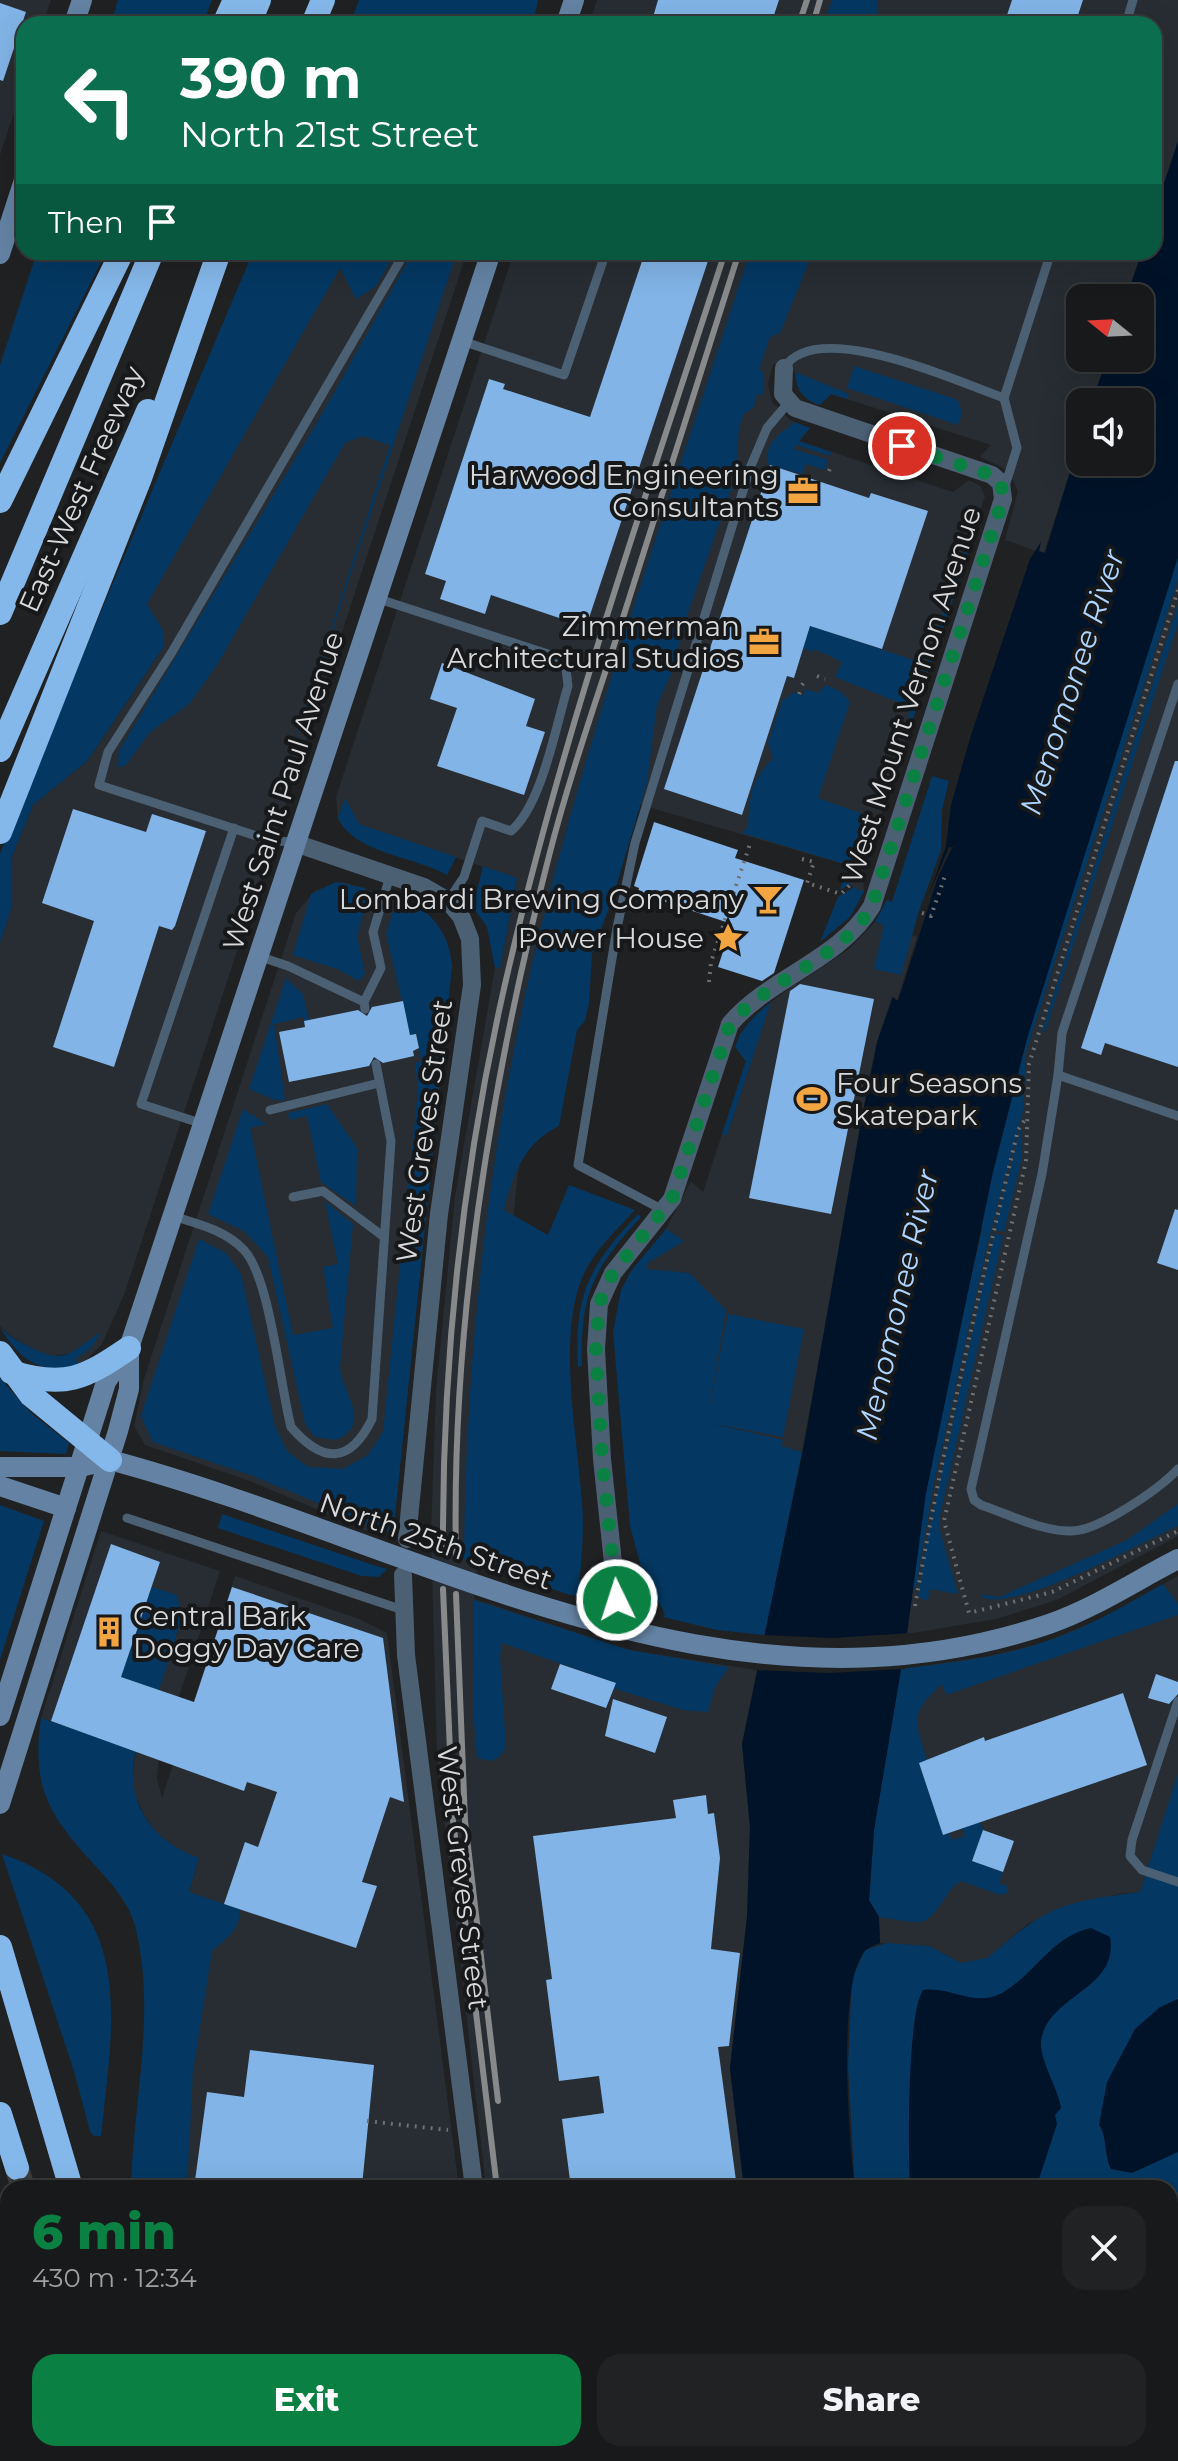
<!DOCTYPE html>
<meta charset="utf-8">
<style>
body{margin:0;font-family:Montserrat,sans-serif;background:#212223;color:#f1f3f6;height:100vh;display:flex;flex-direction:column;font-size:30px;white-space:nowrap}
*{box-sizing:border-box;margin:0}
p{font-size:26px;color:#9fa0a2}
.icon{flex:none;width:44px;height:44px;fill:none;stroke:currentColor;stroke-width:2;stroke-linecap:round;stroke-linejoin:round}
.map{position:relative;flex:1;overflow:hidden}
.panel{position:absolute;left:0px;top:2180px;width:1178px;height:282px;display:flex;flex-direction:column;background:#18191a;border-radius:24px 24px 0 0;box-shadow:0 8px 32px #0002,0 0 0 2px #363839}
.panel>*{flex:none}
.banner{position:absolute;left:16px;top:16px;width:1146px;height:244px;border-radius:24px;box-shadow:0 8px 32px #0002,0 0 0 2px #363839;background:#0b6e4f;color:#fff;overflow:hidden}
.needle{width:52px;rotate:288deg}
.buttons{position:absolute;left:1066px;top:284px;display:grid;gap:16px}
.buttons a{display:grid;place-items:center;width:88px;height:88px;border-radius:16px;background:#18191a;box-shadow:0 8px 32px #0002,0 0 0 2px #363839;font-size:40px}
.pin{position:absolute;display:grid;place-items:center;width:68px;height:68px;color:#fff;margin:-34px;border:4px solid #fff;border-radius:50%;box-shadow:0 2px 8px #0007}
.me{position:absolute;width:88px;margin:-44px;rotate:356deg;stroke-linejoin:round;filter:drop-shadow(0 0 6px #0008)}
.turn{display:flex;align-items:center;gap:28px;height:168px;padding:0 32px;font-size:36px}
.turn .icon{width:104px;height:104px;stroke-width:2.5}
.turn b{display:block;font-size:56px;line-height:68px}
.then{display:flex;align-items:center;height:76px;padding:0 32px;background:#0003;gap:16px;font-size:30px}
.round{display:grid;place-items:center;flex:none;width:84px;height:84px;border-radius:24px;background:#212223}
.headline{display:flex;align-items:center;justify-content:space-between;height:136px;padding:0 32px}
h1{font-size:48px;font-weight:800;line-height:60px;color:#0b8043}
.button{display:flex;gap:16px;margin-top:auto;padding:16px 32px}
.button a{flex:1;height:92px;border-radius:24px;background:#0b8043;color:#fff;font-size:32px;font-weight:800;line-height:92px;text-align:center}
.button a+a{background:#212223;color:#f1f3f6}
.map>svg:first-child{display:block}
.built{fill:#272d32}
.green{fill:#043862}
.water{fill:#001329}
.pier{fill:#202123}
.building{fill:#82b4e7}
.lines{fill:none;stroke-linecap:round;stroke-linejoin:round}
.highway-tunnel{stroke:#3c3d3e;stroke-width:24;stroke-dasharray:24 12;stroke-linecap:butt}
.path{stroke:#6e6f71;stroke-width:4;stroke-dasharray:2 6;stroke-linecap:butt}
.lane{stroke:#4c6074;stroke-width:9}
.street{stroke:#4c6074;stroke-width:18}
.secondary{stroke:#6483a4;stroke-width:20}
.highway{stroke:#85b8ea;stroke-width:24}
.rail{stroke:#88898a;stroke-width:6}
.route{stroke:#0b8043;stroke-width:14;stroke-dasharray:0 25.2}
.labels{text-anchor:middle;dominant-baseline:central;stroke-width:8;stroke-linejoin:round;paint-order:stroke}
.poi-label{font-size:28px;fill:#d8d9da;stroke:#17181a;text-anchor:end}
.street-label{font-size:28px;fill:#d8d9da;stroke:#17181a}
.water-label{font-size:30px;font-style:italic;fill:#add5ff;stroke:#17181a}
</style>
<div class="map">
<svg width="1178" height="2461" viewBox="0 0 1178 2461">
<rect width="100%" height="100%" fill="#202123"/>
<g class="built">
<path d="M0 0H51L43 24H24V82L0 155Z"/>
<path d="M597 0H1178V141L1154 214V24H589Z"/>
<path d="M390 252H467L124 1295 102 1344 87 1359 78 1365 73 1353 47 1357 12 1337 0 1326V943L11 909V859L33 805 87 761 164 646V632L146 604 340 267Z"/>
<path d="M514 252H1142L1126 298H1080V358H1107L1092 402H1080V440L1044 553 1039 552 1040 543 1036 551 1005 540 1018 491 1008 470 980 457 991 445 831 394 817 405 799 391 795 372 773 364 768 384 772 402 790 420 810 428 799 441 953 492 969 480 980 486 985 496 863 870 864 892 849 885 854 867 617 798 584 904 518 1172 474 1599 629 1650 757 1670 742 1744 750 1827 747 1917 730 2068 744 2188H486L437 1757 431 1532 436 1390 455 1196 495 968 500 967 517 878 338 818 336 797Z"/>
<path d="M1178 557V1536L1057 1600 996 1619 907 1634 926 1493 1027 1039Z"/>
<path d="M343 882 408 902 427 913 445 937 452 966 393 1534 382 1530 380 1536 250 1481 145 1445 134 1426 144 1379 296 913 316 890Z"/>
<path d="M875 922 917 937 897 1001 892 997 877 1042 802 1452 781 1446 782 1440 708 1422 706 1415 724 1310 689 1273 633 1269 666 1229 691 1181 703 1192 746 1061 735 1047 740 1034 762 1009 790 988 792 983 797 984 849 949Z"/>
<path d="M101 1531 220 1571 159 1758 157 1778 162 1798 235 1576 359 1619 387 1633 459 2188H177L188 1896 199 1859 181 1852 155 1831 144 1815 131 1786 136 1750 41 1718Z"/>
<path d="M1178 1576V1776L1140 1892 1118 1894 1029 1923 987 1958 976 1962 961 1963 929 1946 880 1943 874 1830 901 1669 990 1656 1042 1643 1105 1617Z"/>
<path d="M173 2454H493V2461H175Z"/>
<path d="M518 2454H971L984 2461H519Z"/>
</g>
<g class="green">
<path d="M118 0H212L203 24H111Z"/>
<path d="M359 0H538L533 24H350Z"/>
<path d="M832 0H877L878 24H824Z"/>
<path d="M37 252H106L0 463V365Z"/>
<path d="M253 252H396L376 286 356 299 340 268 147 604 164 632V646L87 761 33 805 11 859V909L0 943V854L15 815Z"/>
<path d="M413 252H457L268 825 390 445 362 436 345 443 217 665 189 704 150 732 125 766 118 767 119 751 318 421Z"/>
<path d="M750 252H813L780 333 770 337 759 370 763 372 764 393 756 396 754 407 744 414 739 427 736 476 685 621 672 672 657 705 647 782 614 894 592 954 589 1003 585 1021 577 1030 559 1126C524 1143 513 1174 504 1210L548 1235 569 1185 635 1210C616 1231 593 1251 582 1278 557 1340 578 1438 582 1504 585 1535 580 1566 579 1596L570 1595 464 1559C466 1356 488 1153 534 956 591 717 675 485 750 252Z"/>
<path d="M854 366 958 400 962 413 958 425 847 388Z"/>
<path d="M795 372 849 394 847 399 831 394 820 405C803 400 796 389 795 372Z"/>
<path d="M794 422 810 428 799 441 831 452 830 456 796 445 794 449 828 460 825 470 806 464 802 474 769 465C762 444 780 435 794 422Z"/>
<path d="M976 512 981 514 913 719 908 718Z"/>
<path d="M1178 557V579L1026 1052 1023 1111 991 1230 934 1483 916 1588 907 1586 906 1562 982 1229 975 1227 1028 1022 1032 1020Z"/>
<path d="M1178 604V623L1045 1032 1042 1031Z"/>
<path d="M808 620 826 631 922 663 908 706 835 677 842 662 814 649 813 652 803 648Z"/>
<path d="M826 685 841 692 850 702 818 798 871 817 849 885 840 890 848 865 742 833 748 827C750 794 750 783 773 758L768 743 782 701 795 692 803 695 806 689 818 693Z"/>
<path d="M932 776 949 781 942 810 941 850 919 911 901 975 874 969 884 925 875 922 887 900 892 902Z"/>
<path d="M345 798 359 824 456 857 447 875C414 856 355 854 338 818Z"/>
<path d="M483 866 517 878 500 968H495L487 927 473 907Z"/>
<path d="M336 882 365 888 368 896 357 936 365 974 359 981 337 969 293 955 311 894Z"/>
<path d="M854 887 864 892 850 917 820 942 838 897Z"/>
<path d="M403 900C433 911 450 935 452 966L393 1534 253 1476 153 1442 141 1416 199 1239 226 1253 241 1274 275 1426 287 1451 308 1467 343 1469 368 1455 383 1432 418 1090 415 1063 421 1061 417 1034 410 1035 386 934 395 905Z"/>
<path d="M286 978 303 994 309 1020 304 1021 303 1017 274 1024 285 1100H275L249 1089Z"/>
<path d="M771 1002 727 1135 722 1134 746 1061 735 1047C741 1028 756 1014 771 1002Z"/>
<path d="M327 1104 357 1148 356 1206 321 1182 307 1116 290 1120 288 1113Z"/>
<path d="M243 1109 266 1124 250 1128 293 1335 333 1328 323 1267 338 1264 325 1201 353 1224 340 1366C341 1392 374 1424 336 1440L315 1437 305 1424 268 1257 244 1231 208 1214Z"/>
<path d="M1022 1123 1021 1161 1004 1232 994 1230Z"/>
<path d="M638 1214 641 1217C593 1269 580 1295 582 1366L578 1367C574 1294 589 1266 638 1214Z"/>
<path d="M666 1229 684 1241 648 1263 646 1269 689 1273 726 1310 707 1420 728 1314 804 1329 783 1437 710 1423 783 1440 781 1446 802 1452 765 1635 717 1630 663 1617 665 1614 643 1574 630 1526 613 1332 621 1290 631 1271Z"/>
<path d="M994 1234 1003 1236 940 1516V1531L958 1594 930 1589 928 1601 918 1597 927 1539Z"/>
<path d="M0 1326C7 1335 16 1340 26 1345 66 1367 70 1352 101 1332L92 1347 76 1359 78 1365C40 1376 17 1358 0 1326Z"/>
<path d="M0 1378 31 1413 69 1443 66 1454 0 1451Z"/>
<path d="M1178 1504V1526C1132 1547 1032 1604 986 1599L980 1594 999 1597 1127 1540Z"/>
<path d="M0 1505 44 1521 0 1660Z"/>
<path d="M222 1514 370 1564 387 1569 379 1577 362 1576 218 1528Z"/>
<path d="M1163 1584 1178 1604V1615L946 1695 942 1684C909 1713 915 1721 927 1760L919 1764 943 1835 949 1833 952 1840 965 1836 962 1828 980 1822 983 1830 972 1861 1003 1872 999 1883 1007 1886V1893L1000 1895 961 1881C945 1889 937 1921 919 1922 907 1923 892 1918 879 1917L869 1901 874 1830 901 1669C948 1663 996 1658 1041 1643 1084 1630 1123 1606 1163 1584Z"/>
<path d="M152 1587 177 1595 182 1617 159 1690 121 1677Z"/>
<path d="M474 1600 629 1650 729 1667 715 1687 708 1712 683 1710 622 1691 614 1688 616 1683 502 1643 500 1657 506 1748 498 1758 491 1761 477 1758 473 1710Z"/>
<path d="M41 1718 136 1750C123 1800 151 1841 199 1858L189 1892 239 1909C242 1930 226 1938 212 1951L193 2071 187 2188H131C133 2102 157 2011 135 1926 130 1906 116 1889 103 1874 54 1821 30 1794 41 1718Z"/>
<path d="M1178 1773V2301L1170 2325V2188H855L848 2067 852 1978 865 1950 886 1943 929 1946 961 1963 987 1958C1048 1906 1061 1902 1140 1892Z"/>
<path d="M2 1854C139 1901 113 2021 101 2136H94L90 2131 74 2071Z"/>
</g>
<g class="water">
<path d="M1178 141V557L1027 1039 993 1172 926 1493 907 1634 874 1830 869 1900 879 1917 880 1943C875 1945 867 1948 864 1952 837 1987 849 2141 855 2188H744L730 2068 747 1917 750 1827 742 1744 804 1445 861 1121 877 1042 893 997 898 1001 938 877 952 848H956L949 847 930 892 946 846 951 805 971 735 1030 559 1041 542 1039 551 1045 553 1080 440V462H1140V402H1092L1107 358H1140V298H1126L1142 252H1154V214Z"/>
<path d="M1091 1928 1110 1937C1119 1988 1053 1994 1042 2036 1036 2056 1058 2086 1061 2108L1055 2115 1057 2124 1036 2188H910C908 2153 907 2013 923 1990 951 1986 975 2008 1002 1993 1035 1974 1052 1936 1091 1928Z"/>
<path d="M1178 1999V2152L1132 2173 1111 2169C1104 2156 1107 2135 1099 2125L1107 2082 1135 2029 1160 2007Z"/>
<path d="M971 2454H1170L1178 2461H984Z"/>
</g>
<g class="pier">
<path d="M911 1633 905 1669 829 1673 753 1670 761 1635 832 1638Z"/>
<path d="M1170 2377 1178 2379V2461H1125L1127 2454H1170Z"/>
</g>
<g class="building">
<path d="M658 0H779L771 24H651Z"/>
<path d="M1012 0H1083L1075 24H1004Z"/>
<path d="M0 3 26 12 3 81 0 80Z"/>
<path d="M645 252H711L586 627 491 595 485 614 440 599 446 581 425 574 489 379 505 384 503 389 590 417Z"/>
<path d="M770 465 869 498 871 493 928 511 882 649 810 626 794 678 787 676 742 815 664 789Z"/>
<path d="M442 663 535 699 526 726 545 732 524 795 437 766 457 708 430 699Z"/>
<path d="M1175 761H1178V1067L1105 1043 1101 1055 1081 1048Z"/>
<path d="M73 809 146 832 152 814 206 831 175 926 172 930 159 926 114 1067 53 1047 94 921 42 903Z"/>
<path d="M654 822 738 850 735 858 804 880 774 973 762 981 718 967 732 924 638 893 639 888 634 886Z"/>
<path d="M800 984 874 999 831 1214 749 1198 790 991Z"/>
<path d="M403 1001 410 1035 416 1034 419 1048 413 1051 414 1056 383 1063 374 1057 369 1066 289 1082 279 1032 305 1027 304 1021 358 1010 367 1016 372 1007Z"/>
<path d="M1175 1209 1178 1210V1270L1157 1263Z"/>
<path d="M111 1544 160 1562 121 1677 194 1702 232 1587 383 1638 404 1802 390 1797 362 1882 377 1886 356 1948 224 1904 245 1842 258 1847 277 1792 247 1782 244 1791 51 1721Z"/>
<path d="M560 1664 616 1683 606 1708 551 1689Z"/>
<path d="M1156 1674 1178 1682V1694L1169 1704 1148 1698Z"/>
<path d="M1123 1693 1147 1765 943 1835 919 1763 984 1737 985 1741Z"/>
<path d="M613 1699 667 1717 655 1753 605 1736Z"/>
<path d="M706 1795 708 1814 714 1813 720 1858 711 1949 740 1953 729 2046 718 2047 737 2188H571L562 2119 604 2113 599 2076 559 2081 546 1980 552 1979 533 1836 676 1818 673 1800Z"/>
<path d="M983 1830 1014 1841 1003 1872 972 1861Z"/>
<path d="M250 2050 374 2065 362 2186 194 2188 207 2092 244 2097Z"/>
</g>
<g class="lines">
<path class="highway-tunnel" d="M17 2168 23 2188"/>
<g class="path">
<path d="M829 471 831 466"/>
<path d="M1178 590 1029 1064 1026 1161 944 1521 969 1613 1052 1592 1178 1531"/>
<path d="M817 676 825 679"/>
<path d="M802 685 805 681"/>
<path d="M799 694 801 689"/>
<path d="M802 859 814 862 807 883 841 894 853 882"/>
<path d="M731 901 750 844"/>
<path d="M922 913 931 916 946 873"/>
<path d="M709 982 711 962 730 905"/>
<path d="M915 1606C943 1446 980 1288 1018 1130L1026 1118"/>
<path d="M367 2121 448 2130"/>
<path d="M1170 2350 1178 2326"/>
<path d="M1133 2461 1136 2454"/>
</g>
<g class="lane">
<path d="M1126 24 1133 0"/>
<path d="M462 341 564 375 606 252"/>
<path d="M784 368C816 316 958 382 1004 398"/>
<path d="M1004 489 1017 448 1004 398 1051 252"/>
<path d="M376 598 557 657 566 668 568 686C556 725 542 805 511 831L482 821 464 877 448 901"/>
<path d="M1178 684 1062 1033 1058 1075 1178 1116"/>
<path d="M295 843 266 839 99 785 108 752 172 652 405 252"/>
<path d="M258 956 288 966 364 1002"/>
<path d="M365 1009 364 1002 381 968 373 932 391 873"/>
<path d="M1058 1075 1042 1174 971 1489 974 1500 981 1505C1008 1514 1043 1532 1071 1531 1099 1531 1159 1489 1178 1469"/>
<path d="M270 1110 379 1083"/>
<path d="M203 1124 141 1104 234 828"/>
<path d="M293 1197 323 1191 384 1237"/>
<path d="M663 1210 578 1165 617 928 635 843 750 468 767 428 789 402"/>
<path d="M173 1216C198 1224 225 1230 244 1250 270 1278 280 1385 291 1427 323 1464 350 1464 372 1419L391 1141 376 1064"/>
<path d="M127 1518 403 1610"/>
<path d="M1178 1701 1132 1840 1130 1856 1142 1870 1178 1882"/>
</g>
<g class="street">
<path d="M295 843 424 887 448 901 461 916 470 939 472 985 439 1214 407 1539"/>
<path d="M403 1575 406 1655 474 2188"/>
<path d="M613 1629 617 1600 602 1459 596 1349 599 1304 613 1273 672 1199 730 1024C770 977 840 960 872 906L1003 499 1001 483 992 475 795 408 783 394 784 368"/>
<path d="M507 2454 508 2461"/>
</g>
<g class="secondary">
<path d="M74 24 82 0"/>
<path d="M566 24 574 0"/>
<path d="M0 254 24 180"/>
<path d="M0 1467H80L110 1460C418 1542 719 1736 1049 1624 1095 1608 1135 1581 1178 1559"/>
<path d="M0 1486 66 1508"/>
<path d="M0 1716 106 1382 129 1348 491 252"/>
<path d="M0 1804 118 1431 129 1389V1348"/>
<path d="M1170 2445 1178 2421"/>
</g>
<g class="highway">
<path d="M224 24 235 0"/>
<path d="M249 24 259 0"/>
<path d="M313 24 323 0"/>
<path d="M0 501 122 252"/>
<path d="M0 613 152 252"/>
<path d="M0 750 148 411"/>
<path d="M0 832 140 478 219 252"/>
<path d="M0 1353 31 1395 110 1460"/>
<path d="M11 1372C65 1389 85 1378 129 1348"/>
<path d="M0 1947 71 2188"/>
<path d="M0 2114 17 2168"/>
<path d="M94 2454 96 2461"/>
<path d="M137 2454 138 2461"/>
</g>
<g class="rail">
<path d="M799 24 807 0"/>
<path d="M813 24 820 0"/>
<path d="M443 1551C442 1349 466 1142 514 946 570 711 651 482 725 252"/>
<path d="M456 1556C451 1322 491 1082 549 856 569 778 596 701 621 624 660 500 699 376 739 252"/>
<path d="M443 1589 453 1820 497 2188"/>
<path d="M456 1594 465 1821 498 2101"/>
<path d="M543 2454 544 2461"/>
</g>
</g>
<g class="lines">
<path class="route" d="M617 1600 602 1459 596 1349 599 1304 613 1273 672 1199 730 1024C770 977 841 960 872 906L1003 499 1001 483 992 475 902 446"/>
</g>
<defs>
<g id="office-bare" transform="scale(2.4)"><path d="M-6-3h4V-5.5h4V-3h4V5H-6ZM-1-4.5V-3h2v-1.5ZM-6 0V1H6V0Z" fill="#f2a541" stroke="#17181a" stroke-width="2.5" paint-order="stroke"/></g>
<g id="bar-bare" transform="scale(2.4)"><path d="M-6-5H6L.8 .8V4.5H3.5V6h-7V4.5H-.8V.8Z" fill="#f2a541" stroke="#17181a" stroke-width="2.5" paint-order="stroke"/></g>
<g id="sight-bare" transform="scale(2.4)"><path d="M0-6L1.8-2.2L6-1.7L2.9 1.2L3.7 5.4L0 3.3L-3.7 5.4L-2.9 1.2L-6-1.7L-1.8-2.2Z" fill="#f2a541" stroke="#17181a" stroke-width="2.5" paint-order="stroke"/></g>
<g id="stadium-bare" transform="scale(2.4)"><path d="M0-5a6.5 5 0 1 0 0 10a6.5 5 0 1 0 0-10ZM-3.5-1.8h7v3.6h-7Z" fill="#f2a541" stroke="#17181a" stroke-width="2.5" paint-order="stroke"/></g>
<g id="building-bare" transform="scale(2.4)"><path d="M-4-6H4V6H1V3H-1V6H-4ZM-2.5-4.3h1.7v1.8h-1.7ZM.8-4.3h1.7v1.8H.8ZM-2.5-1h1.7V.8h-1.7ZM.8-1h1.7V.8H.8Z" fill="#f2a541" stroke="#17181a" stroke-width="2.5" paint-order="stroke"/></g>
</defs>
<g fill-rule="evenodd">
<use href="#office-bare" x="803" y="491"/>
<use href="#office-bare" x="764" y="642"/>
<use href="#bar-bare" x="768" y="899"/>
<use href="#sight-bare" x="728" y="938"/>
<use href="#stadium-bare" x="812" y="1099"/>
<use href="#building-bare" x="109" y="1632"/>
</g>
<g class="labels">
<g class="poi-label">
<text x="779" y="475">Harwood Engineering<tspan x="779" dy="32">Consultants</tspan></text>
<text x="740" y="626">Zimmerman<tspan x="740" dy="32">Architectural Studios</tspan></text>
<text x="744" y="899">Lombardi Brewing Company</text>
<text x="704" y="938">Power House</text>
<text x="836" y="1083" text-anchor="start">Four Seasons<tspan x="836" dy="32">Skatepark</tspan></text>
<text x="133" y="1616" text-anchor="start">Central Bark<tspan x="133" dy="32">Doggy Day Care</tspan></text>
</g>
<g class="street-label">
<text transform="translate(81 489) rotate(-66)">East-West Freeway</text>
<text transform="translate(911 695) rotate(-72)">West Mount Vernon Avenue</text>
<text transform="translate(283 791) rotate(-72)">West Saint Paul Avenue</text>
<text transform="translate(424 1131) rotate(-82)">West Greves Street</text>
<text transform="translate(436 1541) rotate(19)">North 25th Street</text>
<text transform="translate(463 1878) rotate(83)">West Greves Street</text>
</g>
<g class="water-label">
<text transform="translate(1072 682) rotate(-72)">Menomonee River</text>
<text transform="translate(897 1305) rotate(-77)">Menomonee River</text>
</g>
</g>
</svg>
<div class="buttons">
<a><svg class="needle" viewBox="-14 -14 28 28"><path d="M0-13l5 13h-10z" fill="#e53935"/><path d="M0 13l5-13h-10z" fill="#9fa0a2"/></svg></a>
<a><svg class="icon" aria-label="sound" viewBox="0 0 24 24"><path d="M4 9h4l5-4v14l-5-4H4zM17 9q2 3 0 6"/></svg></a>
</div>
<div class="pin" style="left:902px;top:446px;background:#d93025"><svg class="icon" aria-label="arrive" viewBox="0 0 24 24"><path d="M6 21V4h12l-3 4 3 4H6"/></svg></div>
<svg class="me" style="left:617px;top:1600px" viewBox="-20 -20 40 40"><circle r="17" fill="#0b8043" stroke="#fff" stroke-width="3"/><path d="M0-11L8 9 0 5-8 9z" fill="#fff"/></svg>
<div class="banner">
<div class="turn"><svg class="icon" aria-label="left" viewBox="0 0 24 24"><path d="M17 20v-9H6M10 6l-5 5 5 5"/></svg><div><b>390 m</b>North 21st Street</div></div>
<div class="then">Then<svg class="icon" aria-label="arrive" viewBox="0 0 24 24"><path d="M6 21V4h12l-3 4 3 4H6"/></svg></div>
</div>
<section class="panel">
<div class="headline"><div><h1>6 min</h1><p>430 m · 12:34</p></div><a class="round"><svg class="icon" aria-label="close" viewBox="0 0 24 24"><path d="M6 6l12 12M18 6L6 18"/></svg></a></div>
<div class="button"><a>Exit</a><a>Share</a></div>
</section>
</div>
